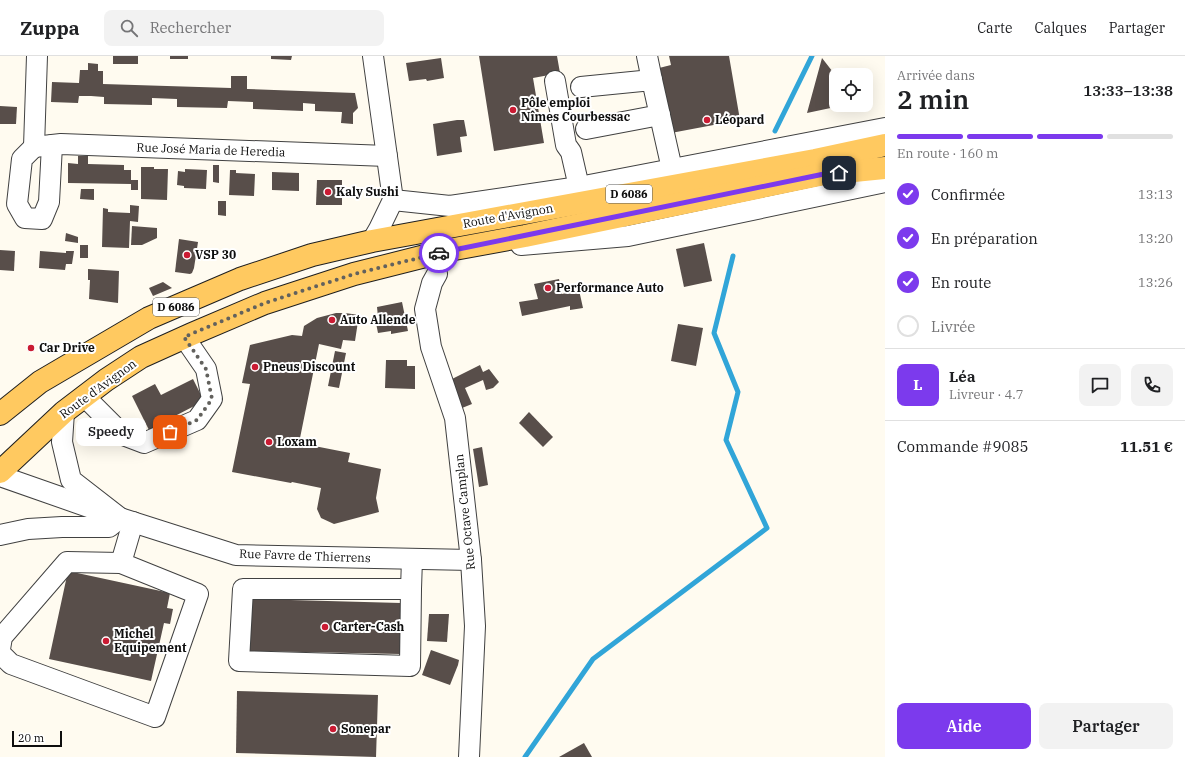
<!DOCTYPE html>
<html lang="fr">
<head>
<meta charset="utf-8">
<style>
  body { margin:0; font-family:"IBM Plex Serif",serif; background:#f2f2f2; color:#202124; height:100vh; display:flex; flex-direction:column; font-size:15px; white-space:nowrap }
  * { box-sizing:border-box; margin:0 }
  p { font-size:13px; color:#757577 }
  .icon { flex:none; width:22px; height:22px; fill:none; stroke:currentColor; stroke-width:2; stroke-linecap:round; stroke-linejoin:round }
  .map { position:relative; flex:1; overflow:hidden }
  .side { display:flex; flex-direction:column; background:#fff; width:300px }
  .side>* { flex:none }
  .controls { position:absolute; left:829px; top:12px; display:grid; gap:8px }
  .controls a { display:grid; place-items:center; width:44px; height:44px; border-radius:8px; background:#fff; box-shadow:0 4px 16px #0002; font-size:20px }
  .scale { position:absolute; left:12px; bottom:10px; width:50px; box-sizing:border-box; padding-left:4px; border:2px solid #0e0e0e; border-top:0; font-size:11px; line-height:14px; white-space:nowrap; color:#0e0e0e; -webkit-text-stroke:3px #fff; paint-order:stroke }
  .pin { position:absolute; display:grid; place-items:center; width:34px; height:34px; color:#fff; margin:-17px; border-radius:8px; box-shadow:0 2px 6px #0006 }
  .courier { position:absolute; display:grid; place-items:center; width:40px; height:40px; margin:-20px; border:3px solid #7c3aed; border-radius:50%; background:#fff; color:#222; box-shadow:0 1px 5px #0007 }
  .bubble { position:absolute; height:28px; border-radius:8px; background:#fff; box-shadow:0 4px 16px #0002; font-size:13px; font-weight:600; line-height:28px; text-align:center }
  .summary em { font-style:normal; font-weight:600 }
  .summary div { display:flex; flex-direction:column-reverse }
  .summary { display:flex; align-items:center; justify-content:space-between; height:68px; padding:0 12px }
  h1 { font-size:26px; font-weight:600; line-height:30px }
  .bar { display:grid; grid-template-columns:repeat(4,1fr); gap:6px 4px; align-content:center; height:48px; padding:0 12px }
  .bar i { height:5px; border-radius:3px; background:#e0e0e0 }
  .bar .selected { background:#7c3aed }
  .bar p { grid-column:span 4 }
  .line { display:flex; align-items:center; gap:10px; padding:0 12px; border-top:1px solid #e0e0e0 }
  .line div { flex:1 }
  .round { display:grid; place-items:center; flex:none; width:42px; height:42px; border-radius:8px; background:#f2f2f2 }
  ol { padding:0 12px; list-style:none }
  li { display:flex; align-items:center; gap:12px; height:44px }
  li p { margin-inline-start:auto }
  li .icon { padding:4px; border-radius:50%; background:#7c3aed; color:#fff; stroke-width:4 }
  li:last-child { color:#757577 }
  li i { width:22px; height:22px; border:2px solid #e0e0e0; border-radius:50% }
  .primary-button { display:flex; gap:8px; margin-top:auto; padding:8px 12px }
  .primary-button a { flex:1; height:46px; border-radius:8px; background:#7c3aed; color:#fff; font-size:16px; font-weight:600; line-height:46px; text-align:center }
  .primary-button a+a { background:#f2f2f2; color:#202124 }
  header { display:flex; align-items:center; gap:24px; box-sizing:border-box; height:56px; padding:0 20px; background:#fff; border-bottom:1px solid #e0e0e0 }
  header strong { font-size:19px }
  nav { display:flex; gap:22px; margin-inline-start:auto; font-size:14px }
  .search { width:280px; height:36px; background:#f2f2f2; display:flex; align-items:center; gap:10px; box-sizing:border-box; padding:0 14px; border-radius:8px; color:#757577; font-size:15px }
  main { display:flex; flex:1; min-height:0 }
  .map>svg:first-child { display:block }
</style>
</head>
<body>
<header>
<strong>Zuppa</strong>
<div class="search"><svg class="icon" aria-label="search" viewBox="0 0 24 24"><circle cx="10" cy="10" r="6"/><path d="M15 15l6 6"/></svg>Rechercher</div>
<nav><a>Carte</a><a>Calques</a><a>Partager</a></nav>
</header>
<main>
<div class="map">
<svg width="885" height="701" viewBox="0 0 885 701">
  <rect width="100%" height="100%" fill="#fffbf0"/>
  <g fill="none" stroke-linecap="round" stroke-linejoin="round">
    <!-- stream -->
    <g stroke="#31a5d8" stroke-width="5">
      <polyline points="775,75 812,0"/>
      <polyline points="525,701 593,603 767,472 726,384 738,336 714,277 733,200"/>
    </g>
  </g>
  <!-- building -->
  <g fill="#584e4a">
    <rect x="113" y="0" width="25" height="8"/>
    <rect x="170" y="0" width="18" height="3"/>
    <polygon points="271,0 292,0 291,4 271,3"/>
    <polygon points="479,0 557,0 560,17 533,22 544,87 494,95"/>
    <polygon points="669,0 729,0 740,64 671,77 659,12 671,9"/>
    <polygon points="441,2 444,22 427,25 426,23 409,25 406,7"/>
    <polygon points="822,2 836,20 836,49 840,50 807,57"/>
    <polygon points="88,7 98,8 98,15 103,15 103,28 231,32 231,20 247,20 247,33 355,37 358,52 353,57 353,68 341,67 342,56 315,55 315,48 303,47 303,55 253,53 253,46 228,45 227,52 177,51 177,43 152,42 152,49 104,48 104,41 91,40 79,40 78,47 51,46 52,26 79,27 80,14 88,14"/>
    <polygon points="0,50 17,51 16,68 0,68"/>
    <polygon points="457,64 464,64 467,80 460,81 462,96 437,100 433,68"/>
    <polygon points="78,100 88,100 88,108 124,109 124,114 131,114 131,124 138,124 138,134 131,134 131,128 68,127 68,107 78,108"/>
    <polygon points="213,109 219,109 219,127 213,126"/>
    <polygon points="141,111 154,111 154,113 168,113 167,144 141,143"/>
    <polygon points="185,113 207,114 206,133 184,132 184,130 177,129 178,115 185,116"/>
    <polygon points="230,114 236,114 236,117 255,118 254,140 229,139"/>
    <polygon points="272,116 299,117 299,135 272,134"/>
    <polygon points="317,124 342,124 342,149 316,149"/>
    <polygon points="81,133 94,133 94,144 80,143"/>
    <polygon points="218,145 226,145 226,160 218,159"/>
    <polygon points="130,149 139,150 138,166 130,165 129,192 102,191 103,152 108,153 108,156 130,157"/>
    <polygon points="132,170 157,172 157,182 142,189 131,189"/>
    <polygon points="66,177 78,181 78,187 65,185"/>
    <polygon points="179,183 198,186 194,212 192,217 190,218 175,216"/>
    <polygon points="704,187 712,225 684,231 676,193"/>
    <rect x="80" y="189" width="8" height="13"/>
    <polygon points="0,194 15,195 14,215 0,214"/>
    <polygon points="40,195 66,197 66,195 74,195 72,208 66,208 65,214 39,212"/>
    <polygon points="88,213 119,215 118,247 89,243 90,224 88,224"/>
    <polygon points="559,223 562,238 579,234 583,252 570,254 570,250 522,260 519,246 538,243 534,228"/>
    <polygon points="163,226 172,232 153,240 149,232"/>
    <polygon points="402,246 408,275 391,278 391,275 378,277 375,262 378,261 377,251"/>
    <polygon points="336,257 345,257 359,259 355,285 343,284 341,293 319,288 299,387 350,397 348,406 381,413 376,442 379,456 334,468 321,462 317,453 321,432 292,426 291,427 232,416 250,328 242,327 250,289 292,279 302,280 304,270 317,262"/>
    <polygon points="678,268 703,272 696,310 671,305"/>
    <polygon points="335,295 346,297 339,332 328,330"/>
    <polygon points="386,304 407,304 407,310 415,310 415,333 385,332"/>
    <polygon points="480,309 483,316 489,313 499,326 493,332 486,334 483,324 465,332 472,348 462,352 450,324"/>
    <polygon points="193,323 204,345 173,361 174,363 150,376 132,340 155,328 161,339"/>
    <polygon points="529,356 553,381 543,391 519,367"/>
    <polygon points="482,391 488,429 479,431 473,393"/>
    <polygon points="68,515 170,537 167,552 173,553 170,568 164,567 151,625 49,603"/>
    <polygon points="251,543 401,547 400,598 249,595"/>
    <polygon points="429,558 449,558 447,586 427,585"/>
    <polygon points="431,594 459,604 458,609 450,629 422,619"/>
    <polygon points="237,635 378,639 376,701 236,697"/>
    <polygon points="584,687 592,701 559,701"/>
  </g>
  <g fill="none" stroke-linecap="round" stroke-linejoin="round">
    <defs>
      <g id="minor">
        <polyline points="647,0 652,24"/>
        <polyline points="555,25 566,89 571,96 579,131"/>
        <polyline points="581,31 652,24 672,113"/>
        <polyline points="586,73 660,59"/>
        <polyline points="34,91 61,88 387,100"/>
        <polyline points="34,91 22,103 17,148 25,162 42,163 49,146 52,89"/>
        <polyline points="34,91 37,0"/>
        <polyline points="393,144 450,150 579,131 885,72"/>
        <polyline points="372,185 379,173 393,144 373,0"/>
        <polyline points="521,189 628,180 885,126"/>
        <polyline points="437,218 432,227 425,253 431,291 455,362 471,504 475,570 469,701"/>
        <polyline points="84,340 123,379 144,387 197,364 212,343 206,313 184,281"/>
        <polyline points="0,420 120,462 236,499 471,504"/>
        <polyline points="0,479 28,473 62,471 109,471 120,462 71,424 62,386 64,356"/>
        <polyline points="121,507 133,466"/>
        <polyline points="411,533 410,610 239,605 243,533 411,533 412,503"/>
        <polyline points="0,593 2,581 67,506 121,507 198,538 155,661 11,608 0,597"/>
      </g>
      <g id="major">
        <polyline points="0,358 40,326 149,262 240,223 312,199 372,185 815,104 885,89"/>
        <polyline points="0,416 64,356 106,324 141,301 192,278 265,247 354,218 449,194 525,180 824,118 885,112"/>
      </g>
    </defs>
    <!-- minor casing -->
    <use href="#minor" stroke="#414141" stroke-width="22"/>
    <!-- major casing -->
    <use href="#major" stroke="#1f1f1f" stroke-width="24"/>
    <!-- minor -->
    <use href="#minor" stroke="#fff" stroke-width="20"/>
    <!-- major -->
    <use href="#major" stroke="#ffc960" stroke-width="22"/>
  </g>
  <g fill="none" stroke-linecap="round" stroke-linejoin="round">
    <!-- done -->
    <polyline stroke="#62615d" stroke-width="4" stroke-dasharray="0 7.2" points="170,376 197,364 212,343 206,313 184,281 265,247 354,218 439,197"/>
    <!-- route -->
    <polyline stroke="#7c3aed" stroke-width="5" points="439,197 824,118 839,117"/>
  </g>
  <!-- markers -->
  <g fill="#ca1b33" stroke="#fff" stroke-width="1.5">
    <circle cx="513" cy="54" r="4"/>
    <circle cx="707" cy="64" r="4"/>
    <circle cx="328" cy="136" r="4"/>
    <circle cx="187" cy="199" r="4"/>
    <circle cx="548" cy="232" r="4"/>
    <circle cx="332" cy="264" r="4"/>
    <circle cx="31" cy="292" r="4"/>
    <circle cx="255" cy="311" r="4"/>
    <circle cx="269" cy="386" r="4"/>
    <circle cx="325" cy="571" r="4"/>
    <circle cx="106" cy="585" r="4"/>
    <circle cx="333" cy="673" r="4"/>
  </g>
  <g text-anchor="middle" stroke-width="4" stroke-linejoin="round" paint-order="stroke">
    <!-- shield labels -->
    <g fill="#fff" stroke="#565656" stroke-width="1">
      <rect x="606" y="129" width="46" height="18" rx="3"/>
      <rect x="153" y="242" width="46" height="18" rx="3"/>
    </g>
    <g font-size="11" font-weight="bold" fill="#0e0e0e">
      <text x="629" y="142">D 6086</text>
      <text x="176" y="255">D 6086</text>
    </g>
    <!-- poi labels -->
    <g font-size="12" font-weight="bold" fill="#0e0e0e" stroke="#fff" text-anchor="start">
      <text x="521" y="51">Pôle emploi<tspan x="521" dy="14">Nîmes Courbessac</tspan></text>
      <text x="715" y="68">Léopard</text>
      <text x="336" y="140">Kaly Sushi</text>
      <text x="195" y="203">VSP 30</text>
      <text x="556" y="236">Performance Auto</text>
      <text x="340" y="268">Auto Allende</text>
      <text x="39" y="296">Car Drive</text>
      <text x="263" y="315">Pneus Discount</text>
      <text x="277" y="390">Loxam</text>
      <text x="333" y="575">Carter-Cash</text>
      <text x="114" y="582">Michel<tspan x="114" dy="14">Equipement</tspan></text>
      <text x="341" y="677">Sonepar</text>
    </g>
    <!-- street labels -->
    <g font-size="12" fill="#0e0e0e" stroke="#fff">
      <text transform="translate(211 94) rotate(2)" y="4">Rue José Maria de Heredia</text>
      <text transform="translate(508 160) rotate(-10)" y="4">Route d'Avignon</text>
      <text transform="translate(98 333) rotate(-36)" y="4">Route d'Avignon</text>
      <text transform="translate(465 456) rotate(-96)" y="4">Rue Octave Camplan</text>
      <text transform="translate(305 500) rotate(2)" y="4">Rue Favre de Thierrens</text>
    </g>
  </g>
</svg>
<div class="controls">
<a><svg class="icon" aria-label="locate" viewBox="0 0 24 24"><circle cx="12" cy="12" r="6"/><path d="M12 2v4M12 18v4M2 12h4M18 12h4"/></svg></a>
</div>
<div class="scale">20 m</div>
<div class="pin" style="left:170px;top:376px;background:#ea580c"><svg class="icon" aria-label="bag" viewBox="0 0 24 24"><path d="M5 8h14l-1 12H6zM9 8a3 3 0 0 1 6 0"/></svg></div>
<div class="pin" style="left:839px;top:117px;background:#1f2937"><svg class="icon" aria-label="home" viewBox="0 0 24 24"><path d="M3 11l9-7 9 7M6 9v11h12V9"/></svg></div>
<div class="courier" style="left:439px;top:197px"><svg class="icon" aria-label="car" viewBox="0 0 24 24"><path d="M5 17H2v-5l4-1 3-4h7l3 4 3 1v5h-3M9 17h6M6 11h13"/><circle cx="7" cy="17" r="2"/><circle cx="17" cy="17" r="2"/></svg></div>
<div class="bubble" style="left:76px;top:362px;width:70px">Speedy</div>
</div>
<section class="side">
<div class="summary"><div><h1>2 min</h1><p>Arrivée dans</p></div><em>13:33–13:38</em></div>
<div class="bar"><i class="selected"></i><i class="selected"></i><i class="selected"></i><i></i><p>En route · 160 m</p></div>
<ol>
<li><svg class="icon" aria-label="check" viewBox="0 0 24 24"><path d="M5 12l5 5 9-10"/></svg>Confirmée<p>13:13</p></li>
<li><svg class="icon" aria-label="check" viewBox="0 0 24 24"><path d="M5 12l5 5 9-10"/></svg>En préparation<p>13:20</p></li>
<li><svg class="icon" aria-label="check" viewBox="0 0 24 24"><path d="M5 12l5 5 9-10"/></svg>En route<p>13:26</p></li>
<li><i></i>Livrée</li>
</ol>
<div class="line" style="height:72px"><b class="round" style="background:#7c3aed;color:#fff">L</b><div><b>Léa</b><p>Livreur · 4.7</p></div><a class="round"><svg class="icon" aria-label="chat" viewBox="0 0 24 24"><path d="M4 5h16v11H9l-5 4z"/></svg></a><a class="round"><svg class="icon" aria-label="phone" viewBox="0 0 24 24"><path d="M5 4h4l2 5-3 2q2 4 5 5l2-3 5 2v4C11 20 4 13 5 4z"/></svg></a></div>
<div class="line" style="height:52px"><div>Commande #9085</div><b>11.51 €</b></div>
<div class="primary-button"><a>Aide</a><a>Partager</a></div>
</section>
</main>
</body>
</html>
